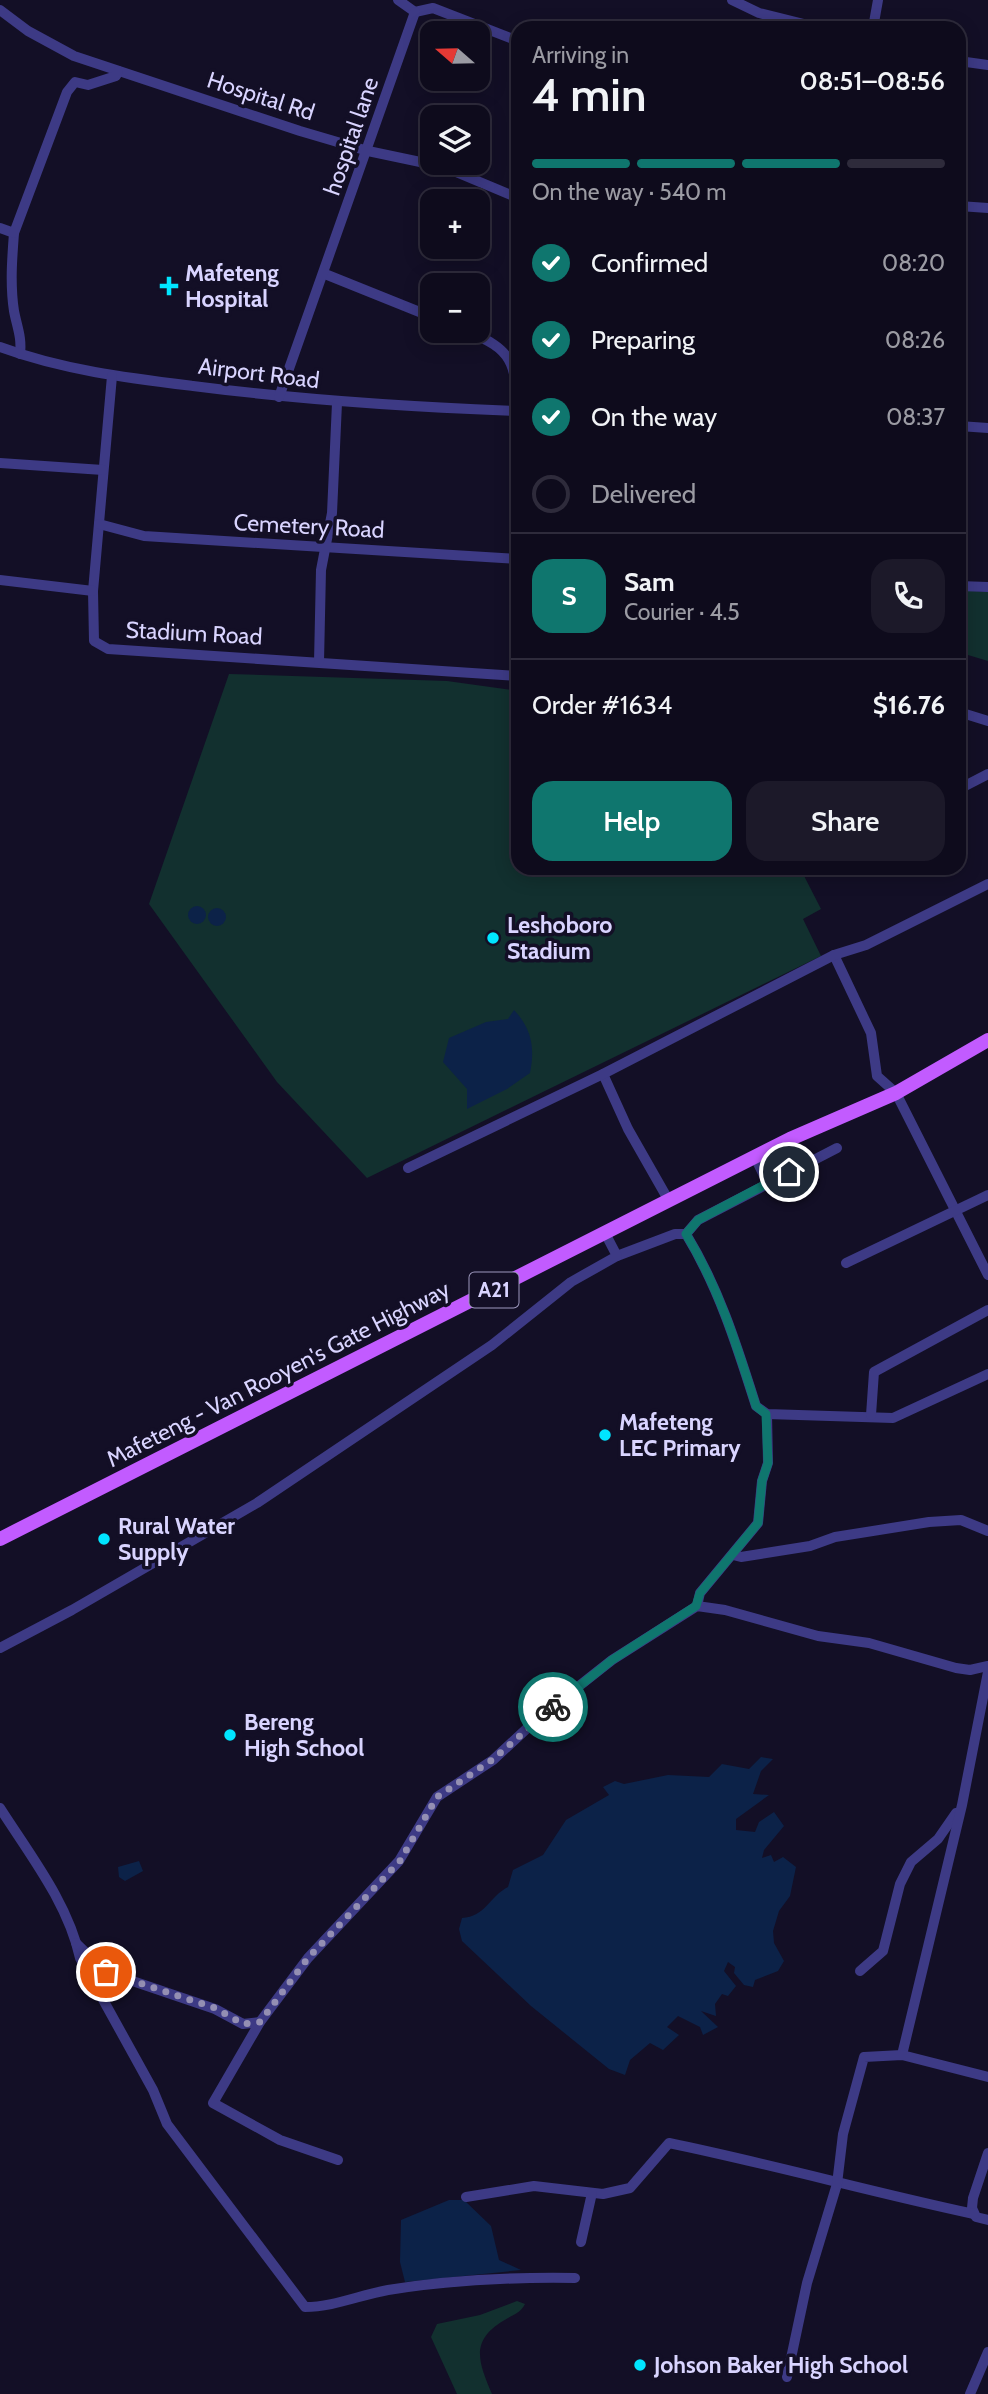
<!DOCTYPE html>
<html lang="en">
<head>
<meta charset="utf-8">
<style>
  body { margin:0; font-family:Cabin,sans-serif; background:#1c1929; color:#f1f3f6; height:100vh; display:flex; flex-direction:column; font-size:26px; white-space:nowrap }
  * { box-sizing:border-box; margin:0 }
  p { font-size:23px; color:#9b9ba3 }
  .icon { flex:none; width:38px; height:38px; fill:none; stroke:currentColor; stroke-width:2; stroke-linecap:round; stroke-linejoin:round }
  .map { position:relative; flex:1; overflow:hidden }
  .sheet { position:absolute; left:511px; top:21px; width:455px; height:854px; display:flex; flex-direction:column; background:#0e0b1c; border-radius:21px; box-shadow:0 4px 18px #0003,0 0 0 2px #2e2b3b }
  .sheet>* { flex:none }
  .needle { width:46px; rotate:290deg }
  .controls { position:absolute; left:420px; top:21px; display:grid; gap:14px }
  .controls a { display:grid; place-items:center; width:70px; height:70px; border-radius:14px; background:#0e0b1c; box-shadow:0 4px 18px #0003,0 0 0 2px #2e2b3b; font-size:35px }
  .pin { position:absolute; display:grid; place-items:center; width:60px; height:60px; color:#fff; margin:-30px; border:4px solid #fff; border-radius:50%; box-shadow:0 2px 7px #0007 }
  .courier { position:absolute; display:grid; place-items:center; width:70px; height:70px; margin:-35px; border:5px solid #0f766e; border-radius:50%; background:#fff; color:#222; box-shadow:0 2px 9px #0007 }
  .summary em { font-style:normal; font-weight:600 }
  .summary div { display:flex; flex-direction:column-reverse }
  .summary { display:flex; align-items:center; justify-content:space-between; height:119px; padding:0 21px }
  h1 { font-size:46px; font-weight:600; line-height:52px }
  .bar { display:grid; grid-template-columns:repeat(4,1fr); gap:10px 7px; align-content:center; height:84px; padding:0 21px }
  .bar i { height:9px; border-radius:5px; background:#2e2b3b }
  .bar .current { background:#0f766e }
  .bar p { grid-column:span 4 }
  .line { display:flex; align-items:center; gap:18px; padding:0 21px; border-top:2px solid #2e2b3b }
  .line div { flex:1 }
  .round { display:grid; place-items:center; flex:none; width:74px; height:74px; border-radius:21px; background:#1c1929 }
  ol { padding:0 21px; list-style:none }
  li { display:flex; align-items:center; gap:21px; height:77px }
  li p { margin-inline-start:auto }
  li .icon { padding:7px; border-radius:50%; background:#0f766e; color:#fff; stroke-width:4 }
  li:last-child { color:#9b9ba3 }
  li i { width:38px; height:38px; border:4px solid #2e2b3b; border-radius:50% }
  .primary-button { display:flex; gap:14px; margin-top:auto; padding:14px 21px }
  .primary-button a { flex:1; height:80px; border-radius:21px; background:#0f766e; color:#fff; font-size:28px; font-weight:600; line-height:80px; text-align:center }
  .primary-button a+a { background:#1c1929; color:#f1f3f6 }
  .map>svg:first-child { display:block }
</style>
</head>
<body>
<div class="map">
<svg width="988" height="2394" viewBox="0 0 988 2394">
  <rect width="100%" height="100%" fill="#130f26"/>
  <!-- green -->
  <g fill="#12302f">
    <polygon points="959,590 988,592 988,661 968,655 959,658"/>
    <polygon points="229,674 447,681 518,691 518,868 800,868 821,909 803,919 821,956 367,1178 277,1082 149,904"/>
    <path d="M 517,2301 L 525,2304 C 521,2312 515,2314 508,2318 C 470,2339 477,2359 492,2394 L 457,2394 L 431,2337 L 437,2324 L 480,2315 Z"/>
  </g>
  <!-- water -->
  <g fill="#0c2248">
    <circle cx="197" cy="915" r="9"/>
    <circle cx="217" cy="917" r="9"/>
    <path d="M 514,1010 C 532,1029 535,1048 530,1073 L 507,1089 L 467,1109 L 467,1089 L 443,1062 L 449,1038 L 486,1022 L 508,1019 Z"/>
    <path d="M 761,1757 L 773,1759 L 761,1771 L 753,1794 L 769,1795 L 736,1819 L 736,1830 L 755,1832 L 759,1822 L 774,1812 L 784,1826 L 764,1850 L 762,1858 L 771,1855 L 774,1862 L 783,1857 L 796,1867 L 790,1896 L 779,1911 L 773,1931 L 774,1943 L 784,1961 L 778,1971 L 755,1980 L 753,1987 L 744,1985 L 734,1973 L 735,1967 L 728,1962 L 724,1971 L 736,1986 L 728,1996 L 722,1994 L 715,2004 L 716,2016 L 701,2011 L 718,2027 L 703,2035 L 700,2027 L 678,2016 L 667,2027 L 679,2035 L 663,2050 L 650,2043 L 630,2060 L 625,2075 L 609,2069 L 531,2006 L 462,1941 L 459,1929 L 462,1918 C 485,1917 490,1896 508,1887 L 513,1870 L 543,1855 L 566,1820 L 609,1795 L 603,1787 L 615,1781 L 624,1784 L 668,1775 L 709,1777 L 722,1764 L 749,1769 Z"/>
    <polygon points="139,1861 143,1871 125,1881 119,1877 118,1867"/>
    <polygon points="449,2200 464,2200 491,2226 499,2260 521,2270 405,2282 400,2262 401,2220"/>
  </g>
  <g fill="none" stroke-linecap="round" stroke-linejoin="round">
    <!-- minor -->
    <g stroke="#3d3a85" stroke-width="10">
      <polyline points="398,0 415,12 433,8 518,41"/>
      <polyline points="732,0 759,13 820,28"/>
      <polyline points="0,10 28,31 74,56 300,131 368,151 444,167 518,198"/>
      <polyline points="873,28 878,0"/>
      <polyline points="959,61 988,65"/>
      <polyline points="959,206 988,208"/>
      <path d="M 0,228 L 14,233 C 12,259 10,285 14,311 C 17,327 22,337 20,354"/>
      <polyline points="14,233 67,92 75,82 88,85 116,76 118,71"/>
      <polyline points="325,274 432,317"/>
      <path d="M 466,331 C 513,349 516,363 517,411"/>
      <path d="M 0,347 C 62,370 128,378 193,386 C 302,400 409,407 518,411"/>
      <polyline points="112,376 93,591 94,641 108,649 518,676"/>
      <polyline points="279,397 415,12"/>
      <polyline points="959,426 988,428"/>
      <polyline points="0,463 103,470"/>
      <polyline points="99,524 144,536 518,559"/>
      <polyline points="0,580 93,591"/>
      <polyline points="959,586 988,587"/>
      <polyline points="319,662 321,570 332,513 337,403"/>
      <polyline points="959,712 988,721"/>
      <polyline points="959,789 988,774"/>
      <polyline points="834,955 871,1033 877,1076 896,1093 988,1275"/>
      <polyline points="603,1074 628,1129 669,1201"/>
      <polyline points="755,1157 768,1184"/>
      <polyline points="408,1168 603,1074 834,955 866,945 988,884"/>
      <polyline points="686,1234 698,1220 837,1148"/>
      <path d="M 617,1256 L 675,1234 L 686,1234 C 719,1288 737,1346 756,1406 L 767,1414 L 893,1418 L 988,1374"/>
      <polyline points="846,1263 988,1195"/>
      <polyline points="871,1415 874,1372 988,1310"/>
      <polyline points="733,1555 741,1557 810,1546 835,1537 929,1522 961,1520 988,1531"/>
      <polyline points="697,1606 700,1593 758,1523 762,1481 768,1463 767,1414"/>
      <polyline points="0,1648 72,1610 257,1503 492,1345 571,1282 617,1256 605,1233"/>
      <path d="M 0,1808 C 30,1855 68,1903 80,1958 L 153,2090 L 167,2124 L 305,2307 C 333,2307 360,2295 388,2290 C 450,2280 513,2277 575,2278"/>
      <polyline points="76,1943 106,1972 215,2009 243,2024 260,2022"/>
      <polyline points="860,1971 883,1951 900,1884 911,1862 938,1839 956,1813"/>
      <polyline points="902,2055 962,1805 988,1672"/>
      <polyline points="988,2153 973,2198 972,2208 976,2217 988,2220"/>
      <polyline points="338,2160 280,2140 213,2103 260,2022 308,1958 399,1861 437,1797 493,1760 536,1720 612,1660 697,1606 725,1610 818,1636 869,1643 956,1668 970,1670 988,1666"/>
      <path d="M 466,2197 L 534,2186 L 603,2194 L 630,2188 L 669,2143 C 771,2164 871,2192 974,2214"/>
      <polyline points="581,2242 592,2193"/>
      <polyline points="787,2377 807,2283 837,2184 843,2134 864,2057 902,2055 988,2077"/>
      <polyline points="970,2394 988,2352"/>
    </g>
    <!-- major -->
    <polyline stroke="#c25bff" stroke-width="14" points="0,1539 790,1139 896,1093 988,1040"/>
  </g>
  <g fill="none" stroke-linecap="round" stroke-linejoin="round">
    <!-- done -->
    <polyline stroke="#948fb3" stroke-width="7" stroke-dasharray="0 12.6" points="106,1972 215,2008 243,2024 260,2022 308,1958 400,1861 437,1797 492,1760 553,1707"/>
    <!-- route -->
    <path stroke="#0f766e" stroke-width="9" d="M 553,1707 L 612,1660 L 696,1606 L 700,1593 L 758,1523 L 762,1481 L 768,1463 L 766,1414 L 756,1406 C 737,1346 719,1288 686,1234 L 698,1220 L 789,1172"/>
  </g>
  <!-- markers -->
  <g fill="#00e5ff" stroke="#130f26" stroke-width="2.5">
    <path d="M165.5 275.5h7v7h7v7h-7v7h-7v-7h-7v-7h7z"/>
    <circle cx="493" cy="938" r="7"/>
    <circle cx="605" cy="1435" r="7"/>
    <circle cx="104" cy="1539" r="7"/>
    <circle cx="230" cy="1735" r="7"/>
    <circle cx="640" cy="2365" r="7"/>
  </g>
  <g text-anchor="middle" stroke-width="7" stroke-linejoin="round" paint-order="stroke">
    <!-- shield labels -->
    <rect fill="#130f26" stroke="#9e99be" stroke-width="2" x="469.5" y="1272.5" width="49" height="35" rx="5"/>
    <g font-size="21" font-weight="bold" fill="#d9d4ff">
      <text x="494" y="1297">A21</text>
    </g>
    <!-- street labels -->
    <g font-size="23" fill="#d9d4ff" stroke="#130f26">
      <text transform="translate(261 96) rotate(18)" y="8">Hospital Rd</text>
      <text transform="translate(351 136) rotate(-71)" y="8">hospital lane</text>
      <text transform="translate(259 373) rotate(7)" y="8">Airport Road</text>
      <text transform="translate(309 526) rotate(3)" y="8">Cemetery Road</text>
      <text transform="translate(194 633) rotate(3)" y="8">Stadium Road</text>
      <text transform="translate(278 1374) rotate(-27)" y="8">Mafeteng - Van Rooyen's Gate Highway</text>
    </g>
    <!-- poi labels -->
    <g font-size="23" font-weight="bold" fill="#d9d4ff" stroke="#130f26" text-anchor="start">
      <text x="185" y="281">Mafeteng<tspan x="185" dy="26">Hospital</tspan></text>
      <text x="507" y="933">Leshoboro<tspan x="507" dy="26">Stadium</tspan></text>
      <text x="619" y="1430">Mafeteng<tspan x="619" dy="26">LEC Primary</tspan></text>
      <text x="118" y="1534">Rural Water<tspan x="118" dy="26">Supply</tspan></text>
      <text x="244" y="1730">Bereng<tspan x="244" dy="26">High School</tspan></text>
      <text x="654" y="2373">Johson Baker High School</text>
    </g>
  </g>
</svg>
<div class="controls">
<a><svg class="needle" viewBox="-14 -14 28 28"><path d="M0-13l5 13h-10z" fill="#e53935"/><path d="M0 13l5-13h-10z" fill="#9b9ba3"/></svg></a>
<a><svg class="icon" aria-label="layers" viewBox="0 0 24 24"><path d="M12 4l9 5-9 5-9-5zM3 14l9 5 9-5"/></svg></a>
<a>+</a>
<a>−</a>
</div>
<div class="pin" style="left:106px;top:1972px;background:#ea580c"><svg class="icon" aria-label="bag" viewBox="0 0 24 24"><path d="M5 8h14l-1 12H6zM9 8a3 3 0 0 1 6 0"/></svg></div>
<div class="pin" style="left:789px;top:1172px;background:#1f2937"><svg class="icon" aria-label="home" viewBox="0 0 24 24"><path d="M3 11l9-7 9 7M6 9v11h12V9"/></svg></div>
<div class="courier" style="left:553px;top:1707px"><svg class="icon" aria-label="bike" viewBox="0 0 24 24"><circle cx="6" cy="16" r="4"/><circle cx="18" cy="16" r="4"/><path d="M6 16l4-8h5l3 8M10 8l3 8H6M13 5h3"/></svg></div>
<section class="sheet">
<div class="summary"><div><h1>4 min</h1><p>Arriving in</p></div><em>08:51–08:56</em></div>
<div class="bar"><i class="current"></i><i class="current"></i><i class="current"></i><i></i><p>On the way · 540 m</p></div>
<ol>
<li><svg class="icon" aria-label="check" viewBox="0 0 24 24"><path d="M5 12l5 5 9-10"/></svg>Confirmed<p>08:20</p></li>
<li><svg class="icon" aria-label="check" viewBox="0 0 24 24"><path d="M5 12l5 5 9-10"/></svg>Preparing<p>08:26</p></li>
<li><svg class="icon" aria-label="check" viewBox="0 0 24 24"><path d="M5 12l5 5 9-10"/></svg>On the way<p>08:37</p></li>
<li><i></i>Delivered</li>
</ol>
<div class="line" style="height:126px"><b class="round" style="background:#0f766e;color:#fff">S</b><div><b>Sam</b><p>Courier · 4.5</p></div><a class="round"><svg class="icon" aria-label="phone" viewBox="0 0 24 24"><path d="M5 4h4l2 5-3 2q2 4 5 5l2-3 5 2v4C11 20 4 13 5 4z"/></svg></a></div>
<div class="line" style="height:91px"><div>Order #1634</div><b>$16.76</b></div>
<div class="primary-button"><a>Help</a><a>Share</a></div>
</section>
</div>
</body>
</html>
